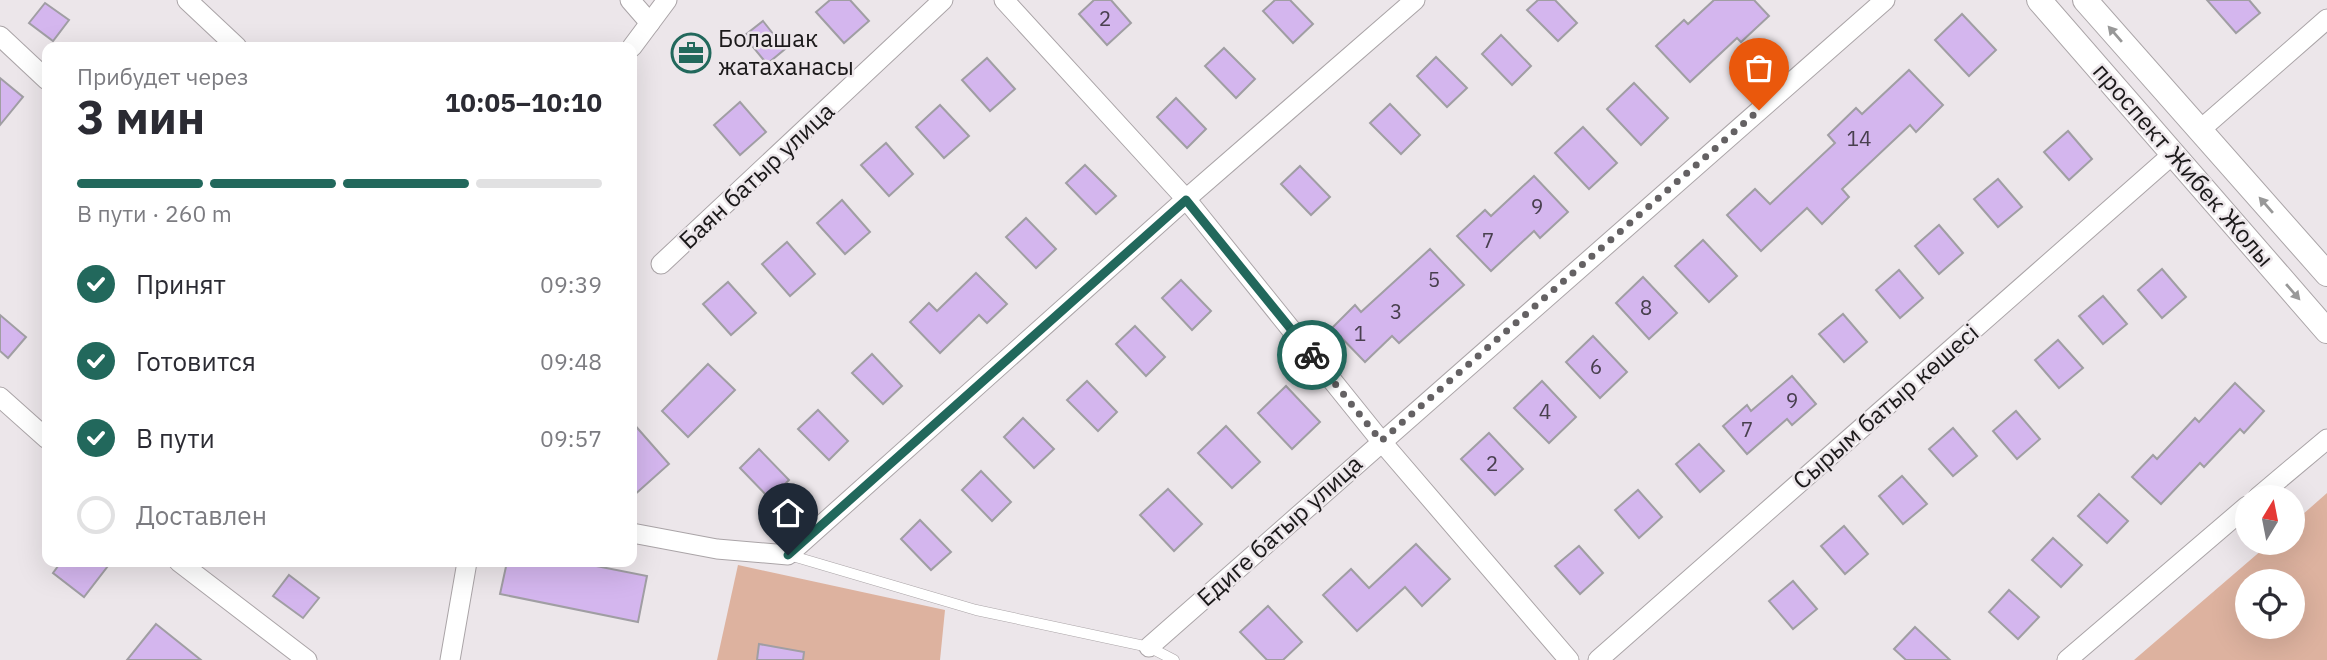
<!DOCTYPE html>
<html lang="ru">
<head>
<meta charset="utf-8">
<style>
  body { margin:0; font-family:"IBM Plex Sans",sans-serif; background:#f7f7f7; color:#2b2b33; height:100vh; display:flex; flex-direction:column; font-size:26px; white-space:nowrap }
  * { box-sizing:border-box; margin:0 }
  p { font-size:23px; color:#7c7c81 }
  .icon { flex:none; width:38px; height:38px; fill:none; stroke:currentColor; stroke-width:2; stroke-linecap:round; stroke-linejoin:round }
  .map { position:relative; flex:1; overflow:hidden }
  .drawer { position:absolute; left:42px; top:42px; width:595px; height:525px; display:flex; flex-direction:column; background:#fff; border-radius:14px; box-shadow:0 7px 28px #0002 }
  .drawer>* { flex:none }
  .needle { width:46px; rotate:10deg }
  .buttons { position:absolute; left:2235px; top:485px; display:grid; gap:14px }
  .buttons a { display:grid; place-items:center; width:70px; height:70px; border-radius:50%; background:#fff; box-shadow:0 7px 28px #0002; font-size:35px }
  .pin { position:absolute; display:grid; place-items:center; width:60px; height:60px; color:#fff; margin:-72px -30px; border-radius:50% 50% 50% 0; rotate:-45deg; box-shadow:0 0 7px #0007 }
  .pin .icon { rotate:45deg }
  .courier { position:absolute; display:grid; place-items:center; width:70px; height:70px; margin:-35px; border:5px solid #22685c; border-radius:50%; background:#fff; color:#222; box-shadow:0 2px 9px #0007 }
  .summary em { font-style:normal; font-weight:800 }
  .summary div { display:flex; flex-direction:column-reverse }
  .summary { display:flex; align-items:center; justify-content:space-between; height:119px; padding:0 35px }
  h1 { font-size:46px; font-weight:800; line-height:52px }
  .bar { display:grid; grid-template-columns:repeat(4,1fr); gap:10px 7px; align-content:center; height:84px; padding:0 35px }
  .bar i { height:9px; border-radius:5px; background:#e1e1e2 }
  .bar .selected { background:#22685c }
  .bar p { grid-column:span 4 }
  ol { padding:0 35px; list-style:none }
  li { display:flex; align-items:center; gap:21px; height:77px }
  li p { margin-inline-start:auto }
  li .icon { padding:7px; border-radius:50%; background:#22685c; color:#fff; stroke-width:4 }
  li:last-child { color:#7c7c81 }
  li i { width:38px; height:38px; border:4px solid #e1e1e2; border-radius:50% }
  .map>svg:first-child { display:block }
</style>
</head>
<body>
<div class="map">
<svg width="2327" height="660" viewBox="0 0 2327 660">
  <rect width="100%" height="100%" fill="#ece6ea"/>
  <!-- green -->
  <g fill="#ddb29f" fill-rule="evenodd">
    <path d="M 2327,493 L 2327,660 L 2134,660 L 2270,543 L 2292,542 L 2293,523 ZM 2247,581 L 2292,581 L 2292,626 L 2247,626 Z"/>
    <polygon points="738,565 945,610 940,660 717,660"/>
  </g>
  <!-- building -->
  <g fill="#d4b6ee" stroke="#a09ea3" stroke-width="2">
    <polygon points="830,0 850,0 869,21 844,43 816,12"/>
    <polygon points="1094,0 1111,0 1131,23 1107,45 1079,14"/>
    <polygon points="1275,0 1290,0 1313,24 1293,43 1263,11"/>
    <polygon points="1538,0 1555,0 1577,23 1558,41 1527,10"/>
    <polygon points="1714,0 1754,0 1769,16 1741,42 1737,38 1690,82 1656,46 1684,20 1688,24"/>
    <polygon points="2207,0 2249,0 2260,13 2236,33"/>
    <polygon points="45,3 69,20 53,41 29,23"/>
    <polygon points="1962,14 1996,50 1969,76 1935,40"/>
    <polygon points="763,21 785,49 767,64 744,36"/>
    <polygon points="1501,35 1531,66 1512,85 1482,54"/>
    <polygon points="1224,48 1255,79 1236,98 1205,66"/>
    <polygon points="1436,57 1467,88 1447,107 1417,76"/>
    <polygon points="987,58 1015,89 990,111 962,80"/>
    <polygon points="1909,70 1943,105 1916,132 1910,125 1842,189 1849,197 1822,224 1807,208 1761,251 1727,215 1755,189 1770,204 1835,143 1828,135 1856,108 1862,114"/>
    <polygon points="0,78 23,97 0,125"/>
    <polygon points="1634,83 1668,118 1641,145 1607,109"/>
    <polygon points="1176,98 1206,129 1187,148 1157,117"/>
    <polygon points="740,102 766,132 740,155 714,125"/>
    <polygon points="1390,104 1420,135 1401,154 1370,123"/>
    <polygon points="940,105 969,136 944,158 916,127"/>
    <polygon points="1583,127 1617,163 1589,189 1555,153"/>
    <polygon points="2068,131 2092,159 2069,180 2044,152"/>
    <polygon points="886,143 913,174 889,196 861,165"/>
    <polygon points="1085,165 1116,196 1096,214 1066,183"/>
    <polygon points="1300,166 1330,197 1311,215 1281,184"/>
    <polygon points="1534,176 1568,212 1540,238 1534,231 1491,271 1457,236 1485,210 1491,216"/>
    <polygon points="1998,179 2022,207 1998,227 1974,199"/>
    <polygon points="842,200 870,232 845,254 817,223"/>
    <polygon points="1026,218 1056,249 1036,268 1006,237"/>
    <polygon points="1939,225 1963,253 1939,274 1915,246"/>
    <polygon points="1703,240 1737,276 1709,302 1675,266"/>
    <polygon points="787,242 815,274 790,296 762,264"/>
    <polygon points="1430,249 1464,285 1399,343 1392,336 1365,362 1332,328 1355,305 1361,312"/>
    <polygon points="2162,269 2186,297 2162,318 2138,290"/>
    <polygon points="1899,270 1923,298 1900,318 1876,290"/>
    <polygon points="976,273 1007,304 987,323 979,315 940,353 910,322 929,303 937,311"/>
    <polygon points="1643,277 1677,313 1649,339 1616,303"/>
    <polygon points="1181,280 1211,311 1192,330 1162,298"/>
    <polygon points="728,282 756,313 731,335 703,304"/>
    <polygon points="2103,296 2127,324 2103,344 2079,316"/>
    <polygon points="1843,314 1867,342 1844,362 1819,334"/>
    <polygon points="0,315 26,337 8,358 0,351"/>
    <polygon points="1135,326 1165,357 1146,376 1116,344"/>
    <polygon points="1593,336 1627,372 1600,398 1566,362"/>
    <polygon points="2058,340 2083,368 2059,388 2035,360"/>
    <polygon points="872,354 902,386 883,404 852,373"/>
    <polygon points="708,364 735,390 688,437 662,411"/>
    <polygon points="1792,376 1816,404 1792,425 1787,419 1747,454 1723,426 1747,405 1751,411"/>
    <polygon points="1087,381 1117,412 1098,431 1067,400"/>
    <polygon points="1542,381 1576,417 1549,443 1514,408"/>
    <polygon points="2235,383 2264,411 2244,433 2240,429 2204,467 2200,463 2161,504 2132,477 2153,455 2157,459 2195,418 2199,422"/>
    <polygon points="1286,386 1320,422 1292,449 1258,413"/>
    <polygon points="818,410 848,441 829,460 798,429"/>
    <polygon points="2016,411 2040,439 2017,459 1993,431"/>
    <polygon points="1023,418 1054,449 1034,468 1004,437"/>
    <polygon points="632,422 669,464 632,497"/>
    <polygon points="1226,426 1260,462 1232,488 1198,453"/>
    <polygon points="1953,428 1977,456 1953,476 1929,449"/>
    <polygon points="1489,433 1523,469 1495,495 1461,459"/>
    <polygon points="1699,444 1724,471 1700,492 1676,464"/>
    <polygon points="759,449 789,480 770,499 740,468"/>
    <polygon points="981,471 1011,502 992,521 962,490"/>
    <polygon points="1902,476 1927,504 1903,524 1879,496"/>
    <polygon points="1168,489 1202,524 1174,551 1140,515"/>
    <polygon points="1638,490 1662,517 1639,538 1615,510"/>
    <polygon points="2099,494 2128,521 2107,543 2078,516"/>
    <polygon points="920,520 951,552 931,570 901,539"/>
    <polygon points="1844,526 1868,554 1845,574 1821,546"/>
    <polygon points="2053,538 2082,565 2061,587 2032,560"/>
    <polygon points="1416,544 1450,579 1422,606 1405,587 1357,631 1323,595 1351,569 1369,588"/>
    <polygon points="1579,546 1603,573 1580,594 1555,566"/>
    <polygon points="61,562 111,562 84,597 53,573"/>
    <polygon points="507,562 576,562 647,576 638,622 500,594"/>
    <polygon points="289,575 319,598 303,618 273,596"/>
    <polygon points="1793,581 1817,609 1793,629 1769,601"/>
    <polygon points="2009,590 2039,617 2018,639 1989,612"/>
    <polygon points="1268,606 1302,642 1283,660 1267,660 1240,632"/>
    <polygon points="156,624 201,660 127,660"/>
    <polygon points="1915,627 1950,660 1906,660 1894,649"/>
    <polygon points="759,644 804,652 803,660 757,660"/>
  </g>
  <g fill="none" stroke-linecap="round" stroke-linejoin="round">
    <defs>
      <polyline id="service" points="789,555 976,610 1149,647 1174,660"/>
      <g id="minor">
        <polyline points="187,0 237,47"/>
        <polyline points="630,0 650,23"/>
        <polyline points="1004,0 1186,199 1381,441 1569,660"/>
        <polyline points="0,36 47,80"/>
        <polyline points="632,47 667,0"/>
        <polyline points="2200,130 2327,19"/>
        <polyline points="661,264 943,0"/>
        <polyline points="0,397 47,439"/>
        <polyline points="2258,497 2327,439"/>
        <polyline points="632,533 717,549 788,555 1186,199 1415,0"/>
        <polyline points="179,562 307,660"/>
        <polyline points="1149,647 1885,0"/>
        <polyline points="450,660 467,562"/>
        <polyline points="1598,660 2173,154"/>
        <polyline points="2067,660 2247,506"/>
      </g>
      <g id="tertiary">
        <polyline points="2039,0 2327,331"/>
        <polyline points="2085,0 2327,274"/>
      </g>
    </defs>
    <!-- service casing -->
    <use href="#service" stroke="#aaa4a7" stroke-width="11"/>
    <!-- minor casing -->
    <use href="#minor" stroke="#aaa4a7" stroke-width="21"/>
    <!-- tertiary casing -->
    <use href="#tertiary" stroke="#aaa4a7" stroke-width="26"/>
    <!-- service -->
    <use href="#service" stroke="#fff" stroke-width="10"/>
    <!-- minor -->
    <use href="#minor" stroke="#fff" stroke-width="19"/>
    <!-- tertiary -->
    <use href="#tertiary" stroke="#fff" stroke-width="24"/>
  </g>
  <!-- one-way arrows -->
  <defs><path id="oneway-solid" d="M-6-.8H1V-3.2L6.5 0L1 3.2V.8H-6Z" transform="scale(1.75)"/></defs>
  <g fill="#989898">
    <use href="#oneway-solid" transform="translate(2115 34) rotate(-131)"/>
    <use href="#oneway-solid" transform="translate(2266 205) rotate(-131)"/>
    <use href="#oneway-solid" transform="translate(2293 292) rotate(49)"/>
  </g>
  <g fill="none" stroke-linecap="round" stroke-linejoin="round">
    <!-- done -->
    <polyline stroke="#646163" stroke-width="7" stroke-dasharray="0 12.6" points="1312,355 1381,441 1759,110"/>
    <!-- route -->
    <polyline stroke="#22685c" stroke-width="9" points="788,555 1186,200 1312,355"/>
  </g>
  <!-- icons -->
  <defs>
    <symbol id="office-ring" viewBox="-11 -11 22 22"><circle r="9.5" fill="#ece6ea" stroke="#22685c" stroke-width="1.5"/><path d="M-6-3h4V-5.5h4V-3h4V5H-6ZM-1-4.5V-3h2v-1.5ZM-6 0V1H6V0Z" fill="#22685c"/></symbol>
  </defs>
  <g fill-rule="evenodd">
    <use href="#office-ring" x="669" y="31" width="44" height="44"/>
  </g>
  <g text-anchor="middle" stroke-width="5" stroke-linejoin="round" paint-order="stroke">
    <!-- number labels -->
    <g font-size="21" fill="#49404f">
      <text x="1105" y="26">2</text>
      <text x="1859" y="146">14</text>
      <text x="1537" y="214">9</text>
      <text x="1488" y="248">7</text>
      <text x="1434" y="287">5</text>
      <text x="1646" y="315">8</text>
      <text x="1396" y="319">3</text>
      <text x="1360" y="341">1</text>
      <text x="1596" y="374">6</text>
      <text x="1792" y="408">9</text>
      <text x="1545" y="419">4</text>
      <text x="1747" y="437">7</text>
      <text x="1492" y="471">2</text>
    </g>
    <!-- poi labels -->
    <g font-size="24" fill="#1b191a" stroke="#ece6ea" text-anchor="start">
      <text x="718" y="47">Болашак<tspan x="718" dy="28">жатаханасы</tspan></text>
    </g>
    <!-- street labels -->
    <g font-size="24" fill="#1b191a" stroke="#ece6ea">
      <text transform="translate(2183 165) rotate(49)" y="8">проспект Жибек Жолы</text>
      <text transform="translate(757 176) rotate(-43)" y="8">Баян батыр улица</text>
      <text transform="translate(1886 407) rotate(-41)" y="8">Сырым батыр көшесі</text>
      <text transform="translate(1280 531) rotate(-42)" y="8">Едиге батыр улица</text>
    </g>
  </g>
</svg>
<div class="buttons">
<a><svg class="needle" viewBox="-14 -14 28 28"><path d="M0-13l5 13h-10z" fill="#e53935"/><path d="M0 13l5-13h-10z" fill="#7c7c81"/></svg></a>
<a><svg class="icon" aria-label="locate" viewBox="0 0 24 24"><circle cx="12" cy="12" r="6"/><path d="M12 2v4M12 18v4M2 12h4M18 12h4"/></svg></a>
</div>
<div class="pin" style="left:1759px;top:110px;background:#ea580c"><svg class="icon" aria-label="bag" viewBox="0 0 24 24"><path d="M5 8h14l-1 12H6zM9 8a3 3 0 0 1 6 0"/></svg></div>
<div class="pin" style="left:788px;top:555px;background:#1f2937"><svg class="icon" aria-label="home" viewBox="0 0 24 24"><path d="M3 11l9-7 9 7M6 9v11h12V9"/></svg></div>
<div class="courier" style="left:1312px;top:355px"><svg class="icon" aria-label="bike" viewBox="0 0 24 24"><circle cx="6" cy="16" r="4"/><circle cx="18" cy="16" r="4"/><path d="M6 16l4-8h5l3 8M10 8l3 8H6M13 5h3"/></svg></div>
<section class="drawer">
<div class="summary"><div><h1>3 мин</h1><p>Прибудет через</p></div><em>10:05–10:10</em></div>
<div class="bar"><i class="selected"></i><i class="selected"></i><i class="selected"></i><i></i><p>В пути · 260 m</p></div>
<ol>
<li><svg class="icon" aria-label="check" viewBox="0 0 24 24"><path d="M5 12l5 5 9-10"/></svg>Принят<p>09:39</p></li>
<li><svg class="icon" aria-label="check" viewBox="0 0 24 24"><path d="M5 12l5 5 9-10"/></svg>Готовится<p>09:48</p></li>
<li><svg class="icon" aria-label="check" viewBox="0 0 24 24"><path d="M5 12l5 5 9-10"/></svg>В пути<p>09:57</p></li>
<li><i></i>Доставлен</li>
</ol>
</section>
</div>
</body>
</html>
